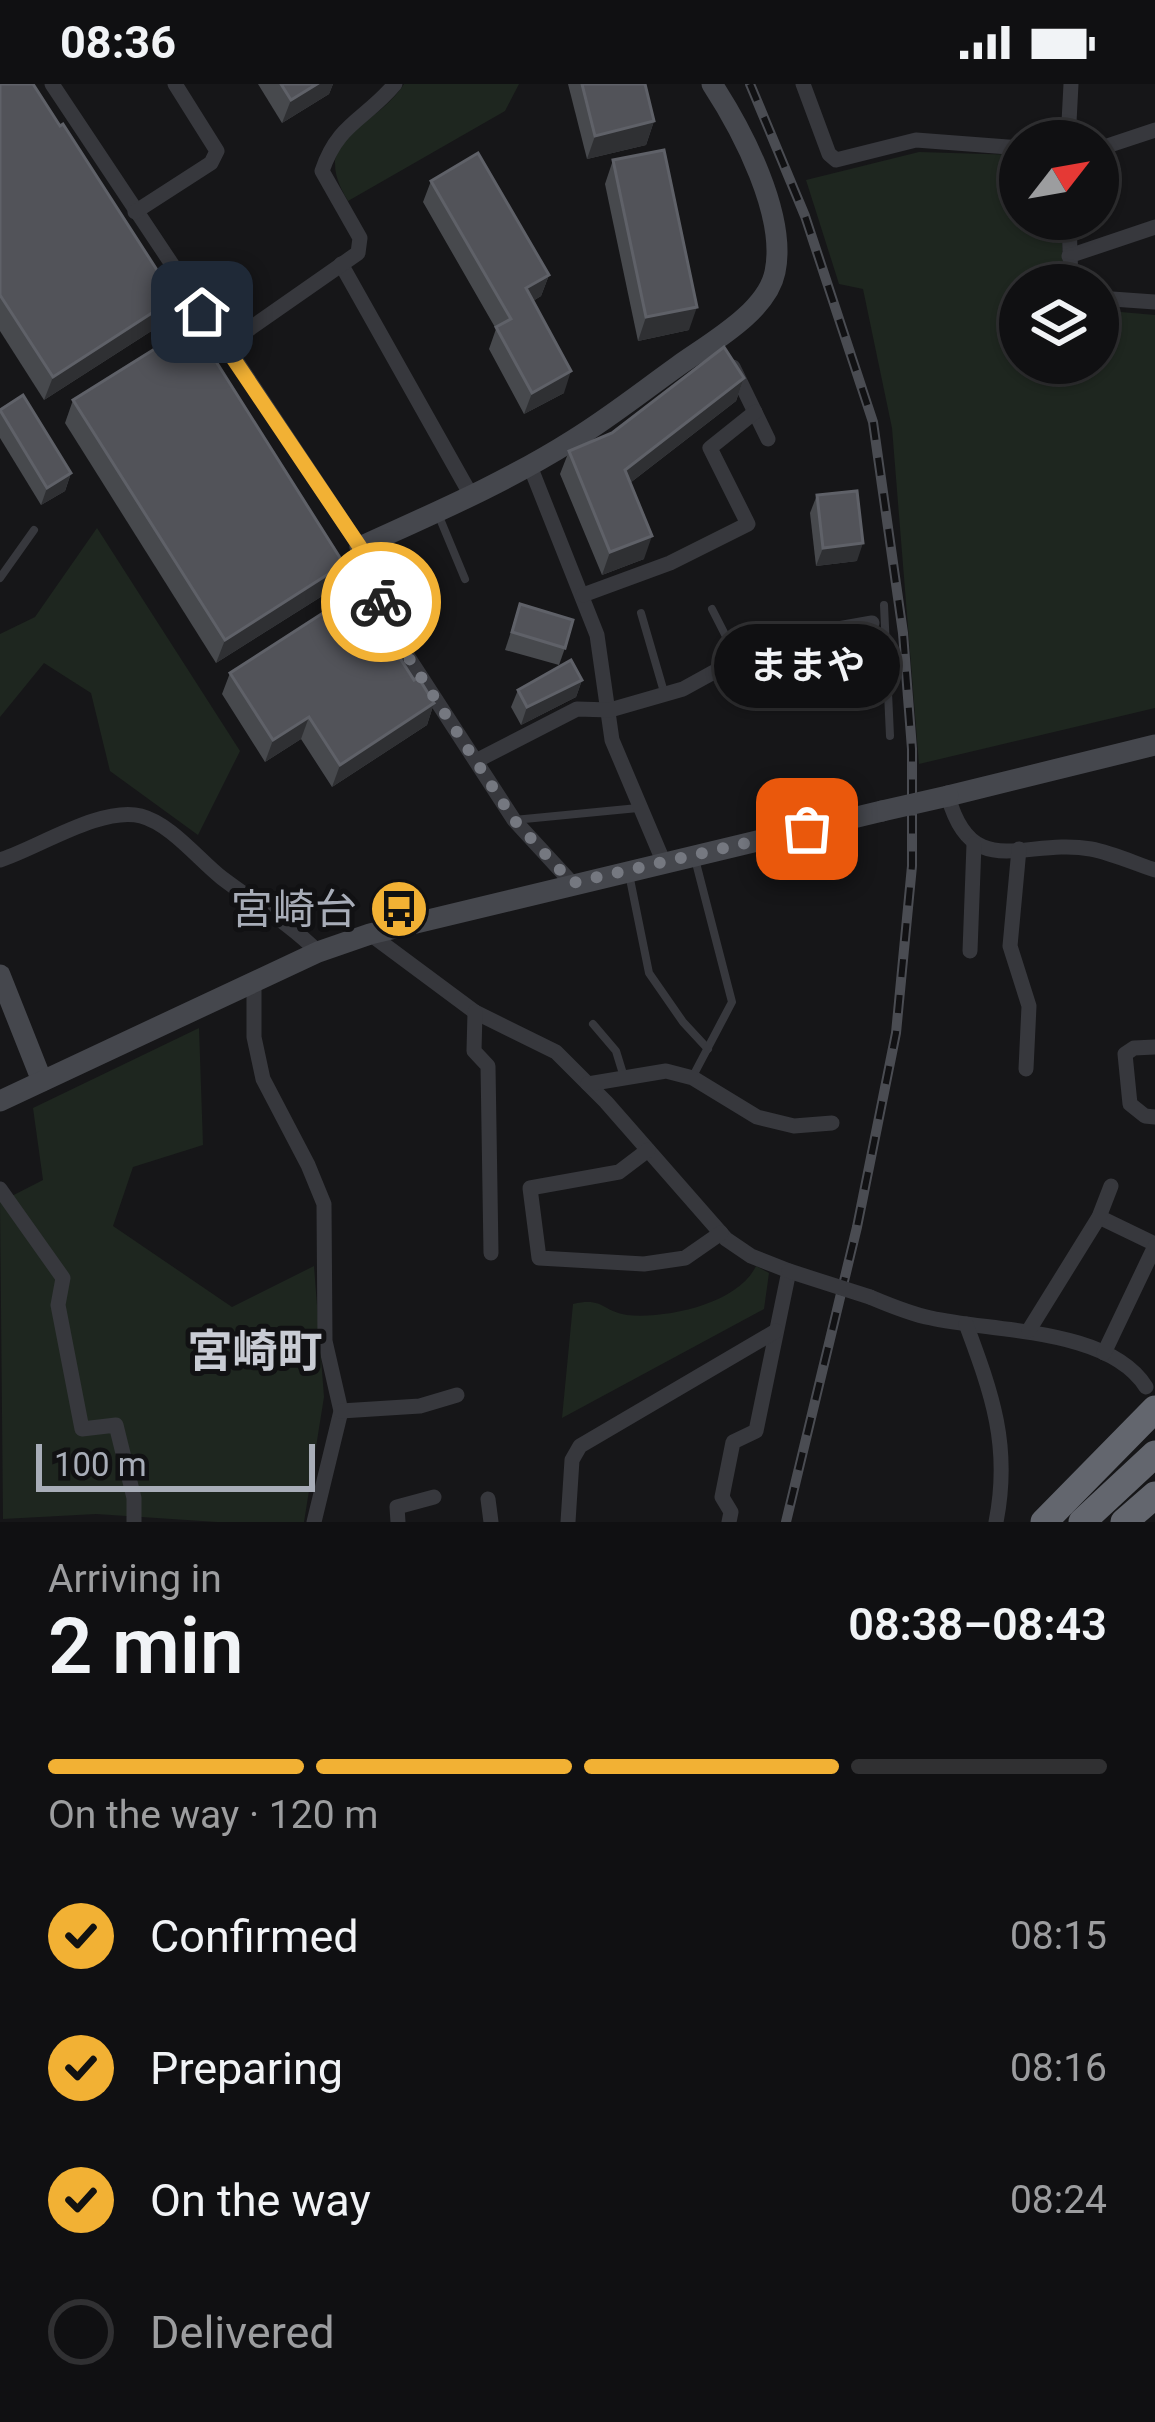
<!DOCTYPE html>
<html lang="en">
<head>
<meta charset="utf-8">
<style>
  body { margin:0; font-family:Roboto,"Noto Sans JP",sans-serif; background:#1e1e20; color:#f1f3f6; height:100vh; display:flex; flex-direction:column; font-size:45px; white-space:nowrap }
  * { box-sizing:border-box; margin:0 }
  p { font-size:39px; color:#9c9d9f }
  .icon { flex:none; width:66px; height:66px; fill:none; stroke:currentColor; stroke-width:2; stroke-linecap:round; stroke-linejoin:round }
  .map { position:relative; height:1438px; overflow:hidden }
  .panel { display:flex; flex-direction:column; background:#101012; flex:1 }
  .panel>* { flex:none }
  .needle { width:78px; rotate:59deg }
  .buttons { position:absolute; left:999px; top:36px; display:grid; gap:24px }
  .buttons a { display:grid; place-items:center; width:120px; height:120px; border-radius:50%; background:#101012; box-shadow:0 3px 9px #0004,0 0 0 3px #303032; font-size:60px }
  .scale { position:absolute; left:36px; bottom:30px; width:279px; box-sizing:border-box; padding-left:12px; border:6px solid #a8adb8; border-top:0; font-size:33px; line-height:42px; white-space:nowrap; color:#a8adb8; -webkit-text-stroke:9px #111113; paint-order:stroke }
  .pin { position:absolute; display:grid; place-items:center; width:102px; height:102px; color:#fff; margin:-51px; border-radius:24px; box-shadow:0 6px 18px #0006 }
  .courier { position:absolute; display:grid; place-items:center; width:120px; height:120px; margin:-60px; border:9px solid #f2b134; border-radius:50%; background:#fff; color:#222; box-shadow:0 3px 15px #0007 }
  .bubble { position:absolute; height:84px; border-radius:42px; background:#101012; box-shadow:0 3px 9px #0004,0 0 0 3px #303032; font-size:39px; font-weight:600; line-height:84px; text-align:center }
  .headline em { font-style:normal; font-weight:600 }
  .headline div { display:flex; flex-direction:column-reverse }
  .headline { display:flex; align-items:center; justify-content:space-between; height:204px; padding:0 48px }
  h1 { font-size:78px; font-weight:600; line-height:90px }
  .bar { display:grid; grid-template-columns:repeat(4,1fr); gap:18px 12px; align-content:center; height:144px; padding:0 48px }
  .bar i { height:15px; border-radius:9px; background:#303032 }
  .bar .active { background:#f2b134 }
  .bar p { grid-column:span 4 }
  ol { padding:0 48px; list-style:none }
  li { display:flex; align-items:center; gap:36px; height:132px }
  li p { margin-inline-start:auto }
  li .icon { padding:12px; border-radius:50%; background:#f2b134; color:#111; stroke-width:4 }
  li:last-child { color:#9c9d9f }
  li i { width:66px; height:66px; border:6px solid #303032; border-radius:50% }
  .status { display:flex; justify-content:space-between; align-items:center; height:84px; padding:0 60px; background:#101012; direction:ltr }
  .status svg { height:33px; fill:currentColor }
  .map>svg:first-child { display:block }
</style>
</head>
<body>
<div class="status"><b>08:36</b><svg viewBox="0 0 49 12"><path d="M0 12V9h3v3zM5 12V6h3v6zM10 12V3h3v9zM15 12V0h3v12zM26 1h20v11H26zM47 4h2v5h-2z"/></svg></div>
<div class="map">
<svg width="1155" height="1438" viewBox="0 0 1155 1438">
  <rect width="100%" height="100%" fill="#161618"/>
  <!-- green -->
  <g fill="#1e261f">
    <path d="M 404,0 L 519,0 L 505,27 L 348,117 C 307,50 374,47 404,0 Z"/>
    <polygon points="919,68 1020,71 1020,135 1061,135 1064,201 1020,201 1020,279 1098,279 1098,226 1155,231 1155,624 919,680 892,344 863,205 839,200 806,96"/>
    <polygon points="97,444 240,667 198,751 110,687 91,609 44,579 0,633 0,550 35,533"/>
    <polygon points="199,944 203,1061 133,1083 113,1142 232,1223 314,1182 324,1313 304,1438 217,1438 96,1430 3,1435 0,1118 43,1096 33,1024"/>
    <path d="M 756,1182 L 769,1189 L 764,1225 L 562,1334 L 573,1220 C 604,1213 601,1227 627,1231 C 666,1235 738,1220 756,1182 Z"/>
  </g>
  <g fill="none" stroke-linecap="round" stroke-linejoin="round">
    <!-- lane -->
    <g stroke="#37383d" stroke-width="8">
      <polyline points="438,430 465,495"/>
      <polyline points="0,494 34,446"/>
      <polyline points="884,521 890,652"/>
      <polyline points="712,525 738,576"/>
      <polyline points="641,529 664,608"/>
      <polyline points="819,550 863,593 888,592"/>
      <polyline points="514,736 638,724"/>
      <polyline points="629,790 649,889 683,938 708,965"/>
      <polyline points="593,940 616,967 624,993"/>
      <polyline points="693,992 732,918 695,775"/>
    </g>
    <!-- street -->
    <g stroke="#37383d" stroke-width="15">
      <polyline points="52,0 360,463 373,489 388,542 514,736 572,799"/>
      <polyline points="803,0 829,70 836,76 916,56 1020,64"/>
      <polyline points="1068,57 1071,0"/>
      <polyline points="1098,65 1155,46"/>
      <polyline points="135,128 211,79 217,67 175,0"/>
      <polyline points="1069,135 1071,201"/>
      <polyline points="1069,172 1155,143"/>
      <polyline points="341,180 472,413"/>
      <polyline points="1098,214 1155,218"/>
      <path d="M 225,262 L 358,169 L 360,154 L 322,87 C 338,39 365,36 395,0"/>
      <polyline points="733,283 768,355"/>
      <polyline points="530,382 597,551 612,656 664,779"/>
      <polyline points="583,511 670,479 748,440 710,364 755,328"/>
      <polyline points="476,677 577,625 610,626 683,605 770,557 872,539"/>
      <path d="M 948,712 C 972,800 1026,753 1091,765 C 1112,769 1134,779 1155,786"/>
      <polyline points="1019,765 1010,862 1029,922 1026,985"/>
      <path d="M 0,776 C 38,764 101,722 141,732 C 171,740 198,775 222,794 C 255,819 289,839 318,868"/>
      <polyline points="370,850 475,928 556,968 606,1018 726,1155 751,1172 789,1187 756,1347 733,1358 722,1413 731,1428 729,1438"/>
      <polyline points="970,867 974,760"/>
      <polyline points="254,898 254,953 263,995 308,1081 324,1120 325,1257 341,1327 314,1438"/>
      <polyline points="475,928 474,967 488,982 491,1169"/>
      <polyline points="1155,963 1134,964 1125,970 1130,1020 1145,1032 1155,1033"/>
      <polyline points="588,1000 666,987 693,994 757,1033 794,1042 832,1039"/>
      <polyline points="648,1066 619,1088 530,1104 539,1174 644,1180 685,1174 721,1149"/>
      <polyline points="0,1105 63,1194 58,1221 82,1345 116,1341 134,1414 134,1438"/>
      <polyline points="1099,1133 1155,1160"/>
      <path d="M 870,1213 C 889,1221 910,1230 931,1234 C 993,1248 1109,1244 1146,1303"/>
      <path d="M 966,1240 C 992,1310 1011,1362 996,1438"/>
      <polyline points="1029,1246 1099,1133 1111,1102"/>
      <polyline points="1104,1269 1155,1162"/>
      <polyline points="341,1327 420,1322 457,1311"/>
      <polyline points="488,1415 491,1438"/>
      <polyline points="398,1438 397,1423 434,1413"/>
      <polyline points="568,1438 572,1376 580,1362 776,1247"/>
    </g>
    <!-- secondary -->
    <g stroke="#45474d" stroke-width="21">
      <path d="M 360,463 C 432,430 505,399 573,356 C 609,334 643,307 678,282 C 710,259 767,228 775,188 C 787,131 742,46 712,0"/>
      <polyline points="948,712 1155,661"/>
      <polyline points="0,891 42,997"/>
      <polyline points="0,1017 318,868 370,850 882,727"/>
    </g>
    <!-- highway -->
    <g stroke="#63666e" stroke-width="27">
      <polyline points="1044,1438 1155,1325"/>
      <polyline points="1082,1438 1155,1370"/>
      <polyline points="1124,1438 1155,1411"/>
    </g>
    <defs>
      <polyline id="rail" points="750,0 805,132 873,338 903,549 912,665 912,782 896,949 857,1143 786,1438"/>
    </defs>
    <!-- rail casing -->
    <use href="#rail" stroke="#4a4c52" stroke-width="10"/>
    <!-- rail -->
    <use href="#rail" stroke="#111113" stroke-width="6" stroke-dasharray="18" stroke-linecap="butt"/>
    <!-- street-bridge -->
    <polyline stroke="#37383d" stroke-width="15" points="789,1187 870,1213"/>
    <!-- secondary-bridge -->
    <polyline stroke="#45474d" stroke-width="21" points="882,727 948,712"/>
  </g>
  <!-- wall -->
  <g fill="#47494d">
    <polygon points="0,0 175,214 167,237 44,316 0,247"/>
    <polygon points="258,0 333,0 329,10 282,39"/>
    <polygon points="568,0 645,0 654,37 646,61 587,75"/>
    <polygon points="613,76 689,246 638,257 605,100"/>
    <polygon points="431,97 549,191 541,212 533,217 564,309 524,330 489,265 496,245 423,118"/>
    <polygon points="744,294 736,317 630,399 644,475 602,491 560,390 569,367"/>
    <polygon points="73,316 335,504 216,579 65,339"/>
    <polygon points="0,326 71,389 65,407 41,421 0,354"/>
    <polygon points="817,411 857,477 816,482 810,429"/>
    <polygon points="520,520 565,564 559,581 505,566"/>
    <polygon points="230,589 414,596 434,619 427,641 332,703 301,655 265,678 222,610"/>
    <polygon points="582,596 576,613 521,641 511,623 518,606"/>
  </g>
  <!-- shaded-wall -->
  <g fill="#2f3033">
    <polygon points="317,0 333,0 329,10 282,39 291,16"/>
    <polygon points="654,37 646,61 587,75 595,52"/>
    <polygon points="549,191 541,212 518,226 526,204"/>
    <polygon points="175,214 167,237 44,316 53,293"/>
    <polygon points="697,223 689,246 638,257 646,233"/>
    <polygon points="571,287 564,309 524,330 532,309"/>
    <polygon points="744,294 736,317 617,409 625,386"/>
    <polygon points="71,389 65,407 41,421 47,404"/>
    <polygon points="652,452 644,475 602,491 610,468"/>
    <polygon points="863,459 857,477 816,482 823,464"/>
    <polygon points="344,480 335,504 216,579 225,556"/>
    <polygon points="582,596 576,613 521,641 527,623"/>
    <polygon points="434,619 427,641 332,703 340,681"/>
    <polygon points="309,633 301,655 265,678 273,656"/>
  </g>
  <!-- building -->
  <g fill="#525359" stroke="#5f6168" stroke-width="3">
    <polygon points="0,0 33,0 60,42 63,40 175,214 53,293 0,211"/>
    <polygon points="281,0 317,0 291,16"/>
    <polygon points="582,0 645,0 654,37 595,52"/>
    <polygon points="664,66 697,223 646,233 613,76"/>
    <polygon points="478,69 549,191 526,204 571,287 532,309 496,243 511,235 431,97"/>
    <polygon points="193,241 344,480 225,556 73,316"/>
    <polygon points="724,263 744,294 625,386 652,452 610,468 569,367 612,349"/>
    <polygon points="23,311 71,389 47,404 0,326"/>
    <polygon points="857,407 863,459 823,464 817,411"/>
    <polygon points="357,507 414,596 418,593 434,619 340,681 309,633 273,656 230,589"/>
    <polygon points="520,520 573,536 565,564 512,548"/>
    <polygon points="571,576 582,596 527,623 518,606"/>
  </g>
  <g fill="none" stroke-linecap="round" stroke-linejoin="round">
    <!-- done -->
    <polyline stroke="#757880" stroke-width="12" stroke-dasharray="0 21.6" points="381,518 388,542 514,736 572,799 807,745"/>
    <!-- route -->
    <polyline stroke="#f2b134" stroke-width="15" points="202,228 360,463 381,518"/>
  </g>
  <!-- icons -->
  <defs>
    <symbol id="bus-disc" viewBox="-11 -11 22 22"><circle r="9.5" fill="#f2b134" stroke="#111113"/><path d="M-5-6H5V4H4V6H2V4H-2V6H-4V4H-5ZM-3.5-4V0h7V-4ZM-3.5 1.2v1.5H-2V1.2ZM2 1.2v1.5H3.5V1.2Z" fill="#111"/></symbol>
  </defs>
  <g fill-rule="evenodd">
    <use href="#bus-disc" x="366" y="792" width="66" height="66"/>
  </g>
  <g text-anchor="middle" stroke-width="10" stroke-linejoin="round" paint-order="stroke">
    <!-- poi labels -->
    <g font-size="42" fill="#a8adb8" stroke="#111113" text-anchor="end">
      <text x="357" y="840">宮崎台</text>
    </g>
    <!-- neighbourhood labels -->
    <g font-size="45" font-weight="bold" fill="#c9ccd4" stroke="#111113">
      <text x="255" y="1283">宮崎町</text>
    </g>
  </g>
</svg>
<div class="buttons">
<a><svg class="needle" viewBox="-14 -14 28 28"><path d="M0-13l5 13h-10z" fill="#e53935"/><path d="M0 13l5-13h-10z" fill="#9c9d9f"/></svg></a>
<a><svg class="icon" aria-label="layers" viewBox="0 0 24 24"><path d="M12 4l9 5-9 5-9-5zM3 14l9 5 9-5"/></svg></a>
</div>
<div class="scale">100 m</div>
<div class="pin" style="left:807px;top:745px;background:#ea580c"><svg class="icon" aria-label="bag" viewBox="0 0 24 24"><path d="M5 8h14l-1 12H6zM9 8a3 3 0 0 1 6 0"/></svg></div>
<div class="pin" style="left:202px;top:228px;background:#1f2937"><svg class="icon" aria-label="home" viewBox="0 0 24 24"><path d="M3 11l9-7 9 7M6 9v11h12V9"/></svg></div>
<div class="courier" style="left:381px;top:518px"><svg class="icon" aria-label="bike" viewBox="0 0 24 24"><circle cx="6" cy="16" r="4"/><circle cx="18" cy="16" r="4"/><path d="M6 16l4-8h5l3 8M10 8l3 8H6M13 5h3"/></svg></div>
<div class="bubble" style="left:714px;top:540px;width:186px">ままや</div>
</div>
<section class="panel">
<div class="headline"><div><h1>2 min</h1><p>Arriving in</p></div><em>08:38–08:43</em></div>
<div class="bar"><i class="active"></i><i class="active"></i><i class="active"></i><i></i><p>On the way · 120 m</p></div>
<ol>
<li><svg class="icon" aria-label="check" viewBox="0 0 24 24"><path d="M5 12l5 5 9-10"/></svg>Confirmed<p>08:15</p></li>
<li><svg class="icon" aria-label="check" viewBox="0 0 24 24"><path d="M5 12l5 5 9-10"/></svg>Preparing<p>08:16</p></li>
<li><svg class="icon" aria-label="check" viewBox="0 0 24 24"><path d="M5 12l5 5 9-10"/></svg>On the way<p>08:24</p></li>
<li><i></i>Delivered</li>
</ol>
</section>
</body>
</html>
